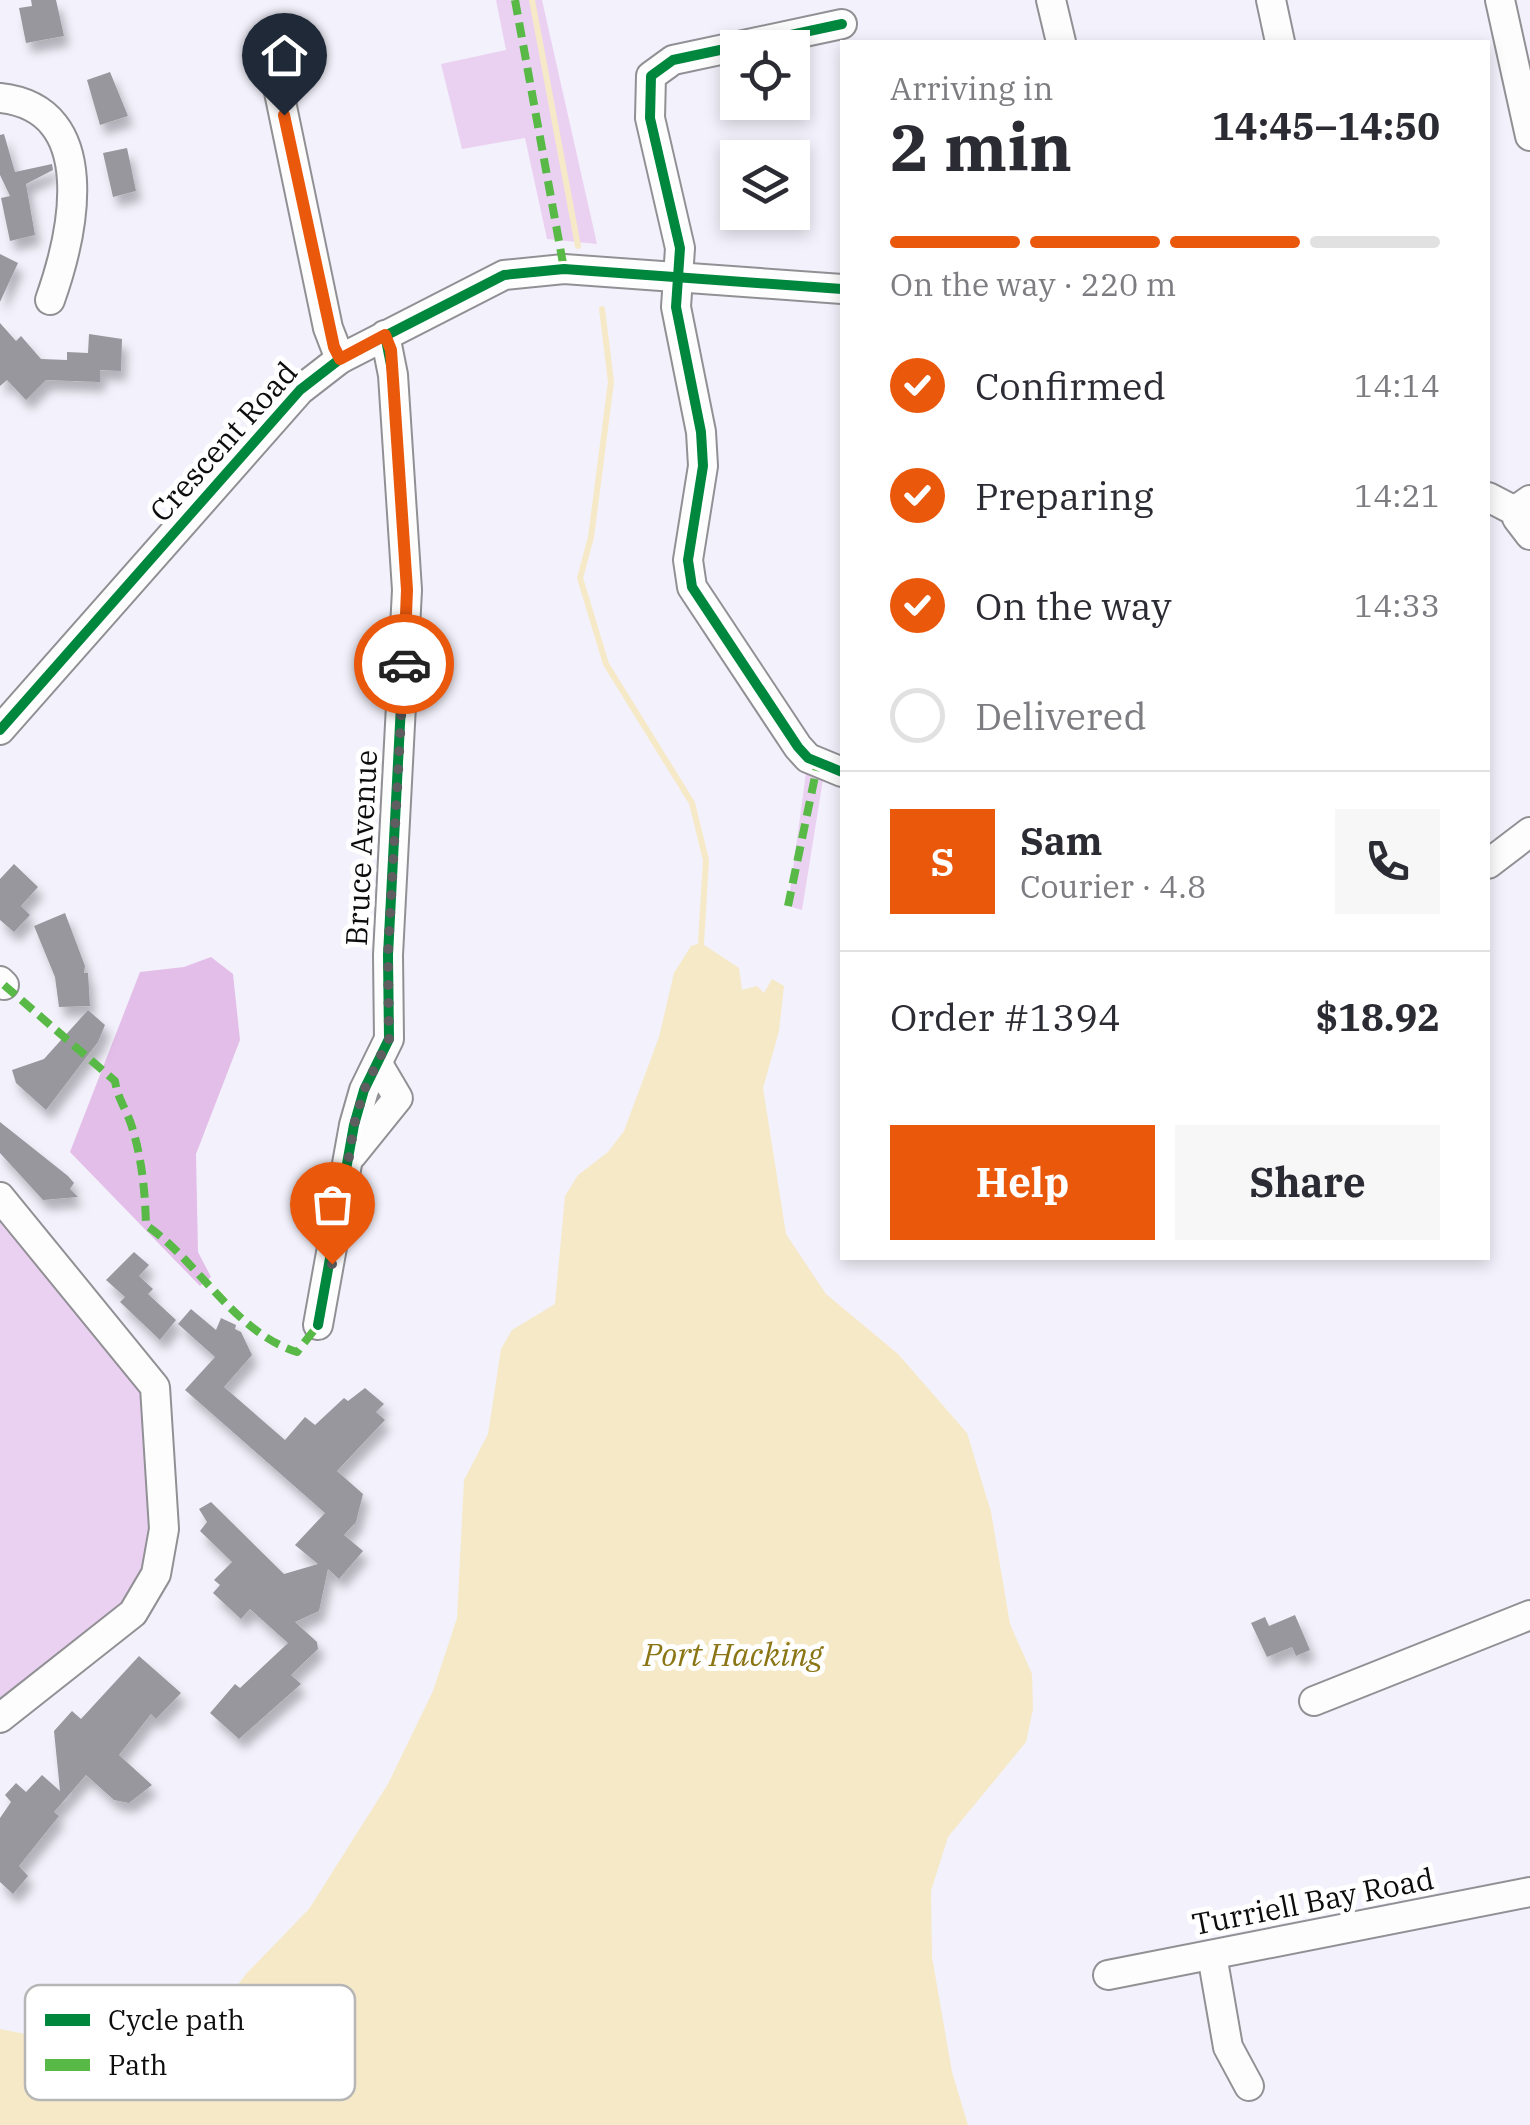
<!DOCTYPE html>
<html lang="en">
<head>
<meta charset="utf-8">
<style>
  body { margin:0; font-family:"IBM Plex Serif",serif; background:#f7f7f7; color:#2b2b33; height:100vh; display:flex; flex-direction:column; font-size:38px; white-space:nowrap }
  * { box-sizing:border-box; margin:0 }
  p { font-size:32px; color:#7c7c81 }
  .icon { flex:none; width:55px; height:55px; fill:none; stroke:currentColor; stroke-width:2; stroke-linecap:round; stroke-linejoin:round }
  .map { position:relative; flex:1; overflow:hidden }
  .drawer { position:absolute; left:840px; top:40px; width:650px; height:1220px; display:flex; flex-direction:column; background:#fff; border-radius:0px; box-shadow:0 5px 15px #0003 }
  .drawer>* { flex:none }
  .tools { position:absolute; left:720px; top:30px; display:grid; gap:20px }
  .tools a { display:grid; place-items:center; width:90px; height:90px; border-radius:0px; background:#fff; box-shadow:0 5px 15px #0003; font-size:50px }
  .pin { position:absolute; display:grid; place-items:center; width:85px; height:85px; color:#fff; margin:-102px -42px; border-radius:50% 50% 50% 0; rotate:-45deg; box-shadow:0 0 10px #0007 }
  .pin .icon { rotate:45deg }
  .courier { position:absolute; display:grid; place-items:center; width:100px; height:100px; margin:-50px; border:8px solid #ea580c; border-radius:50%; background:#fff; color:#222; box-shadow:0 2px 12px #0007 }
  .head em { font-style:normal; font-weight:700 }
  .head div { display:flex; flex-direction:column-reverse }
  .head { display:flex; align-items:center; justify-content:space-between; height:170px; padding:0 50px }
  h1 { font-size:65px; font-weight:700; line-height:75px }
  .bar { display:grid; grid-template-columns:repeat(4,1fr); gap:15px 10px; align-content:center; height:120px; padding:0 50px }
  .bar i { height:12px; border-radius:8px; background:#e1e1e2 }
  .bar .current { background:#ea580c }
  .bar p { grid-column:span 4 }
  .line { display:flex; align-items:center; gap:25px; padding:0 50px; border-top:2px solid #e1e1e2 }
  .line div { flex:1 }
  .round { display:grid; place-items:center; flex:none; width:105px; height:105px; border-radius:0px; background:#f7f7f7 }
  ol { padding:0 50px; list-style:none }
  li { display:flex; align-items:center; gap:30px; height:110px }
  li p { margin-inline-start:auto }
  li .icon { padding:10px; border-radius:50%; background:#ea580c; color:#fff; stroke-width:4 }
  li:last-child { color:#7c7c81 }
  li i { width:55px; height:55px; border:5px solid #e1e1e2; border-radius:50% }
  .cta { display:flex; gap:20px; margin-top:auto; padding:20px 50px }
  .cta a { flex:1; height:115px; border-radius:0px; background:#ea580c; color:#fff; font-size:40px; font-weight:700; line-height:115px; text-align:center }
  .cta a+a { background:#f7f7f7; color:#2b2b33 }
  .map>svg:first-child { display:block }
</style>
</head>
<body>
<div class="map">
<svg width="1530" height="2125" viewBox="0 0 1530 2125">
  <defs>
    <filter id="shadow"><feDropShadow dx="5.5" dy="10" stdDeviation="5" flood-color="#0004"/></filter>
  </defs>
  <rect width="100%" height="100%" fill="#f3f1fb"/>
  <!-- green -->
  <g fill="#ead1f2">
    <polygon points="496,0 542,0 597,244 547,239 525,138 462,149 441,64 506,50"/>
    <polygon points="808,758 825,767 802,910 788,906"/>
    <polygon points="0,1219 10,1220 150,1399 157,1525 148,1573 119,1622 0,1705"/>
  </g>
  <!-- forest -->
  <polygon fill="#e3bee9" points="211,957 233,974 240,1040 196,1154 198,1252 211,1277 200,1286 70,1152 140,972 184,967"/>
  <!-- water -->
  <polygon fill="#f6e9c7" points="701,943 739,968 742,990 757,986 764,993 772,979 784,986 779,1031 763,1088 786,1234 826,1294 898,1354 967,1433 991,1512 1010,1624 1032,1674 1033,1709 1026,1742 948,1837 931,1891 932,1957 952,2072 968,2125 0,2125 0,2029 67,2042 120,2029 167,2033 187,2029 218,2011 246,1974 309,1909 388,1784 433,1691 457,1618 464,1480 488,1434 501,1349 512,1330 555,1304 565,1196 578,1175 608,1152 624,1131 659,1037 674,973 691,946"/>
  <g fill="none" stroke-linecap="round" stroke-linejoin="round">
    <!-- stream -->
    <g stroke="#f6e9c7" stroke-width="6">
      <polyline points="532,0 578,246"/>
      <polyline points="602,309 611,382 591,537 580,578 606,664 692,803 706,860 701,943"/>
    </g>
  </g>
  <!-- building -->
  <g fill="#98979e" filter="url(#shadow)">
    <polygon points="31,0 56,0 64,36 26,43 19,8 32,6"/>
    <polygon points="110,72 128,116 100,125 87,80"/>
    <polygon points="4,134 15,172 52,164 53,170 26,184 35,235 10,241 1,198 10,196 0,175 0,135"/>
    <polygon points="127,148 136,191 113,197 103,153"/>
    <polygon points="0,254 18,263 0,302"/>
    <polygon points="0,323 16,341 21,336 41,359 67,360 67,352 88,353 89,334 122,339 121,371 100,370 100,382 46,380 26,400 7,380 0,386"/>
    <polygon points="14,864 38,887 21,906 30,915 14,932 0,920 0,879"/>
    <polygon points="65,913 85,966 84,973 88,973 90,1006 59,1007 55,977 34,926"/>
    <polygon points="88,1010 105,1025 98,1042 46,1110 16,1083 12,1070 44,1059"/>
    <polygon points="0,1122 68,1176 74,1183 70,1189 78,1197 43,1200 0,1153"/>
    <polygon points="134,1252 149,1265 139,1276 153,1289 148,1294 176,1320 160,1340 120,1302 125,1297 106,1280"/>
    <polygon points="191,1309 216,1330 221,1318 236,1325 235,1329 241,1332 252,1355 224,1387 285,1440 305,1417 315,1425 344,1398 348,1401 365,1388 384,1404 376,1412 385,1420 337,1471 363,1494 356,1522 344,1535 363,1551 339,1579 328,1569 319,1611 295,1622 317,1642 318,1649 291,1675 301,1684 239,1739 210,1713 235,1684 240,1688 288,1643 250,1609 241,1619 213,1593 220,1585 214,1580 232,1562 200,1531 207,1522 199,1509 211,1502 284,1574 318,1564 295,1545 325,1513 185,1390 215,1357 178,1324"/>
    <polygon points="1295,1615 1310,1650 1296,1656 1292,1647 1267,1657 1251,1623 1265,1617 1269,1626"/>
    <polygon points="139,1656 181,1693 156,1719 151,1714 119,1755 152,1785 129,1803 114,1800 86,1775 54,1812 59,1816 19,1866 28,1876 13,1894 0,1882 0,1818 11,1802 5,1795 16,1783 26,1792 42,1775 60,1791 54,1731 72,1711 81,1719"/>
  </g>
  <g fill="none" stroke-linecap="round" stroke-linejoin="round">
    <defs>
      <g id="minor">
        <polyline points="1051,0 1061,42"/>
        <polyline points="1271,0 1280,42"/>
        <polyline points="1500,0 1530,136"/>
        <polyline points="842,24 673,60 651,76 650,118 680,248 676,307 701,432 703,466 688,560 692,587 798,747 808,758 842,772"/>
        <polyline points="269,44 328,328 340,359"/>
        <path d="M 0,98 C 102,109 73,235 50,300"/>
        <polyline points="1488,497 1517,512"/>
        <polyline points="1530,500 1520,507 1517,518 1530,535"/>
        <polyline points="0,730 300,390 340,359 504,275 564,269 842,289"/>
        <polyline points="1488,864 1530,832"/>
        <polyline points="0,981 4,985"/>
        <polyline points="352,1155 398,1098 378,1064"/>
        <polyline points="0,1197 155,1387 164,1529 156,1574 133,1613 0,1718"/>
        <polyline points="318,1325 354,1125 364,1090 389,1039 388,955 407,590 393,375 385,335"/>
        <polyline points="1314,1701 1530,1615"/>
        <polyline points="1212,1955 1228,2047 1249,2086"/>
        <polyline points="1108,1975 1530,1892"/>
      </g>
    </defs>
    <!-- minor casing -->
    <use href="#minor" stroke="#919094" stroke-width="32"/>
    <!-- minor -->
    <use href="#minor" stroke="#fdfdfe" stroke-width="28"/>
    <!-- quiet -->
    <g stroke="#58b947" stroke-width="8" stroke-dasharray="15 8" stroke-linecap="butt">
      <polyline points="515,0 564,269"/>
      <polyline points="788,906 818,762"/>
      <path d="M 4,985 L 115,1081 C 118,1100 127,1110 132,1127 C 142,1159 145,1191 146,1225 C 198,1261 234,1332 297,1352 L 318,1325"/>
    </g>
    <defs>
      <g id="cycleway">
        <polyline points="842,24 673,60 651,76 650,118 680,248 676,307 701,432 703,466 688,560 692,587 798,747 808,758 842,772"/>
        <polyline points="0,730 300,390 340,359 504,275 564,269 842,289"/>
        <polyline points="318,1325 354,1125 364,1090 389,1039 388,955 407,590 393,375 385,335"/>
      </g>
    </defs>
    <!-- cycleway casing -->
    <use href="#cycleway" stroke="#fff" stroke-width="16"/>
    <!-- cycleway -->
    <use href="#cycleway" stroke="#00873e" stroke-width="10"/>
  </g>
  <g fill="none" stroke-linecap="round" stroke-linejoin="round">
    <!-- done -->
    <polyline stroke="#5e5d60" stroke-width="10" stroke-dasharray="0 18" points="332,1264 354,1125 364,1090 389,1039 388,954 404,664"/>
    <!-- route -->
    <polyline stroke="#ea580c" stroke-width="12" points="284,115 334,347 340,359 385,335 391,350 407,590 404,664"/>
  </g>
  <g text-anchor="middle" stroke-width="10" stroke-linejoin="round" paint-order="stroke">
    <!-- street labels -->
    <g font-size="30" fill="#0d0d0d" stroke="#fff">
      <text transform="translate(224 442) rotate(-48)" y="10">Crescent Road</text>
      <text transform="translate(362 848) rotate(-87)" y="10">Bruce Avenue</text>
      <text transform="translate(1313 1902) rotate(-11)" y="10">Turriell Bay Road</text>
    </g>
    <!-- water labels -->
    <g font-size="32" font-style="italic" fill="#8b7514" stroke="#fff">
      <text x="733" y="1666">Port Hacking</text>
    </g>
  </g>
  <!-- legend -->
  <rect x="25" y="1985" width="330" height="115" rx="15" fill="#fff" stroke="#b6b6b6" stroke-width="2.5"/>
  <rect x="45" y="2014" width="45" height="12" fill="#00873e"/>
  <rect x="45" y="2059" width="45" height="12" fill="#58b947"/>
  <g font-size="28" fill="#0d0d0d">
    <text x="108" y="2030">Cycle path</text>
    <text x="108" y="2075">Path</text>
  </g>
</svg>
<div class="tools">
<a><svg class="icon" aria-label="locate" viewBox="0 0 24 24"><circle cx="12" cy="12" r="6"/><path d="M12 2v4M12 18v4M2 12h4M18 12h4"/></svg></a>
<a><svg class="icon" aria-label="layers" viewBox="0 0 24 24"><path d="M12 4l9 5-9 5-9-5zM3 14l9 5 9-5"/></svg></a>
</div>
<div class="pin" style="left:332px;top:1264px;background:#ea580c"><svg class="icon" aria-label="bag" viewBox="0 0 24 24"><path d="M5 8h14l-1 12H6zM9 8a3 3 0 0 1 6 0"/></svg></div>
<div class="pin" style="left:284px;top:115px;background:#1f2937"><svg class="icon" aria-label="home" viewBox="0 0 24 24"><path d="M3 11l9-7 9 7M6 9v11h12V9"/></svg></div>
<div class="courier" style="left:404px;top:664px"><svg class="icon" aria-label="car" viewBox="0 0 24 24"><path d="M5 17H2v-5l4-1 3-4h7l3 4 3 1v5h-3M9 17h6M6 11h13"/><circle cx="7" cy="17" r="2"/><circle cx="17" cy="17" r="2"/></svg></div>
<section class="drawer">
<div class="head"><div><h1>2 min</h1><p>Arriving in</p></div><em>14:45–14:50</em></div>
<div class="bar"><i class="current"></i><i class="current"></i><i class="current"></i><i></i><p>On the way · 220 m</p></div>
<ol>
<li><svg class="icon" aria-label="check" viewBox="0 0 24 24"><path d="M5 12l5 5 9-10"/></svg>Confirmed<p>14:14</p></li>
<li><svg class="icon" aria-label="check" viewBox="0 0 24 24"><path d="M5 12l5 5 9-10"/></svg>Preparing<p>14:21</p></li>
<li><svg class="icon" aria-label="check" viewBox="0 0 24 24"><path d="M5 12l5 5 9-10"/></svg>On the way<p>14:33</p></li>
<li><i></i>Delivered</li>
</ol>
<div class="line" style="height:180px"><b class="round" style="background:#ea580c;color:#fff">S</b><div><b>Sam</b><p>Courier · 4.8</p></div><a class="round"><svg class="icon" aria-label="phone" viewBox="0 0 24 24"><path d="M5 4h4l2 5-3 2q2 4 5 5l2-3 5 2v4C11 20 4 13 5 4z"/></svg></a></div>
<div class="line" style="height:130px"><div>Order #1394</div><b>$18.92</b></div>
<div class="cta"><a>Help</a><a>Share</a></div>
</section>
</div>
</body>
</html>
